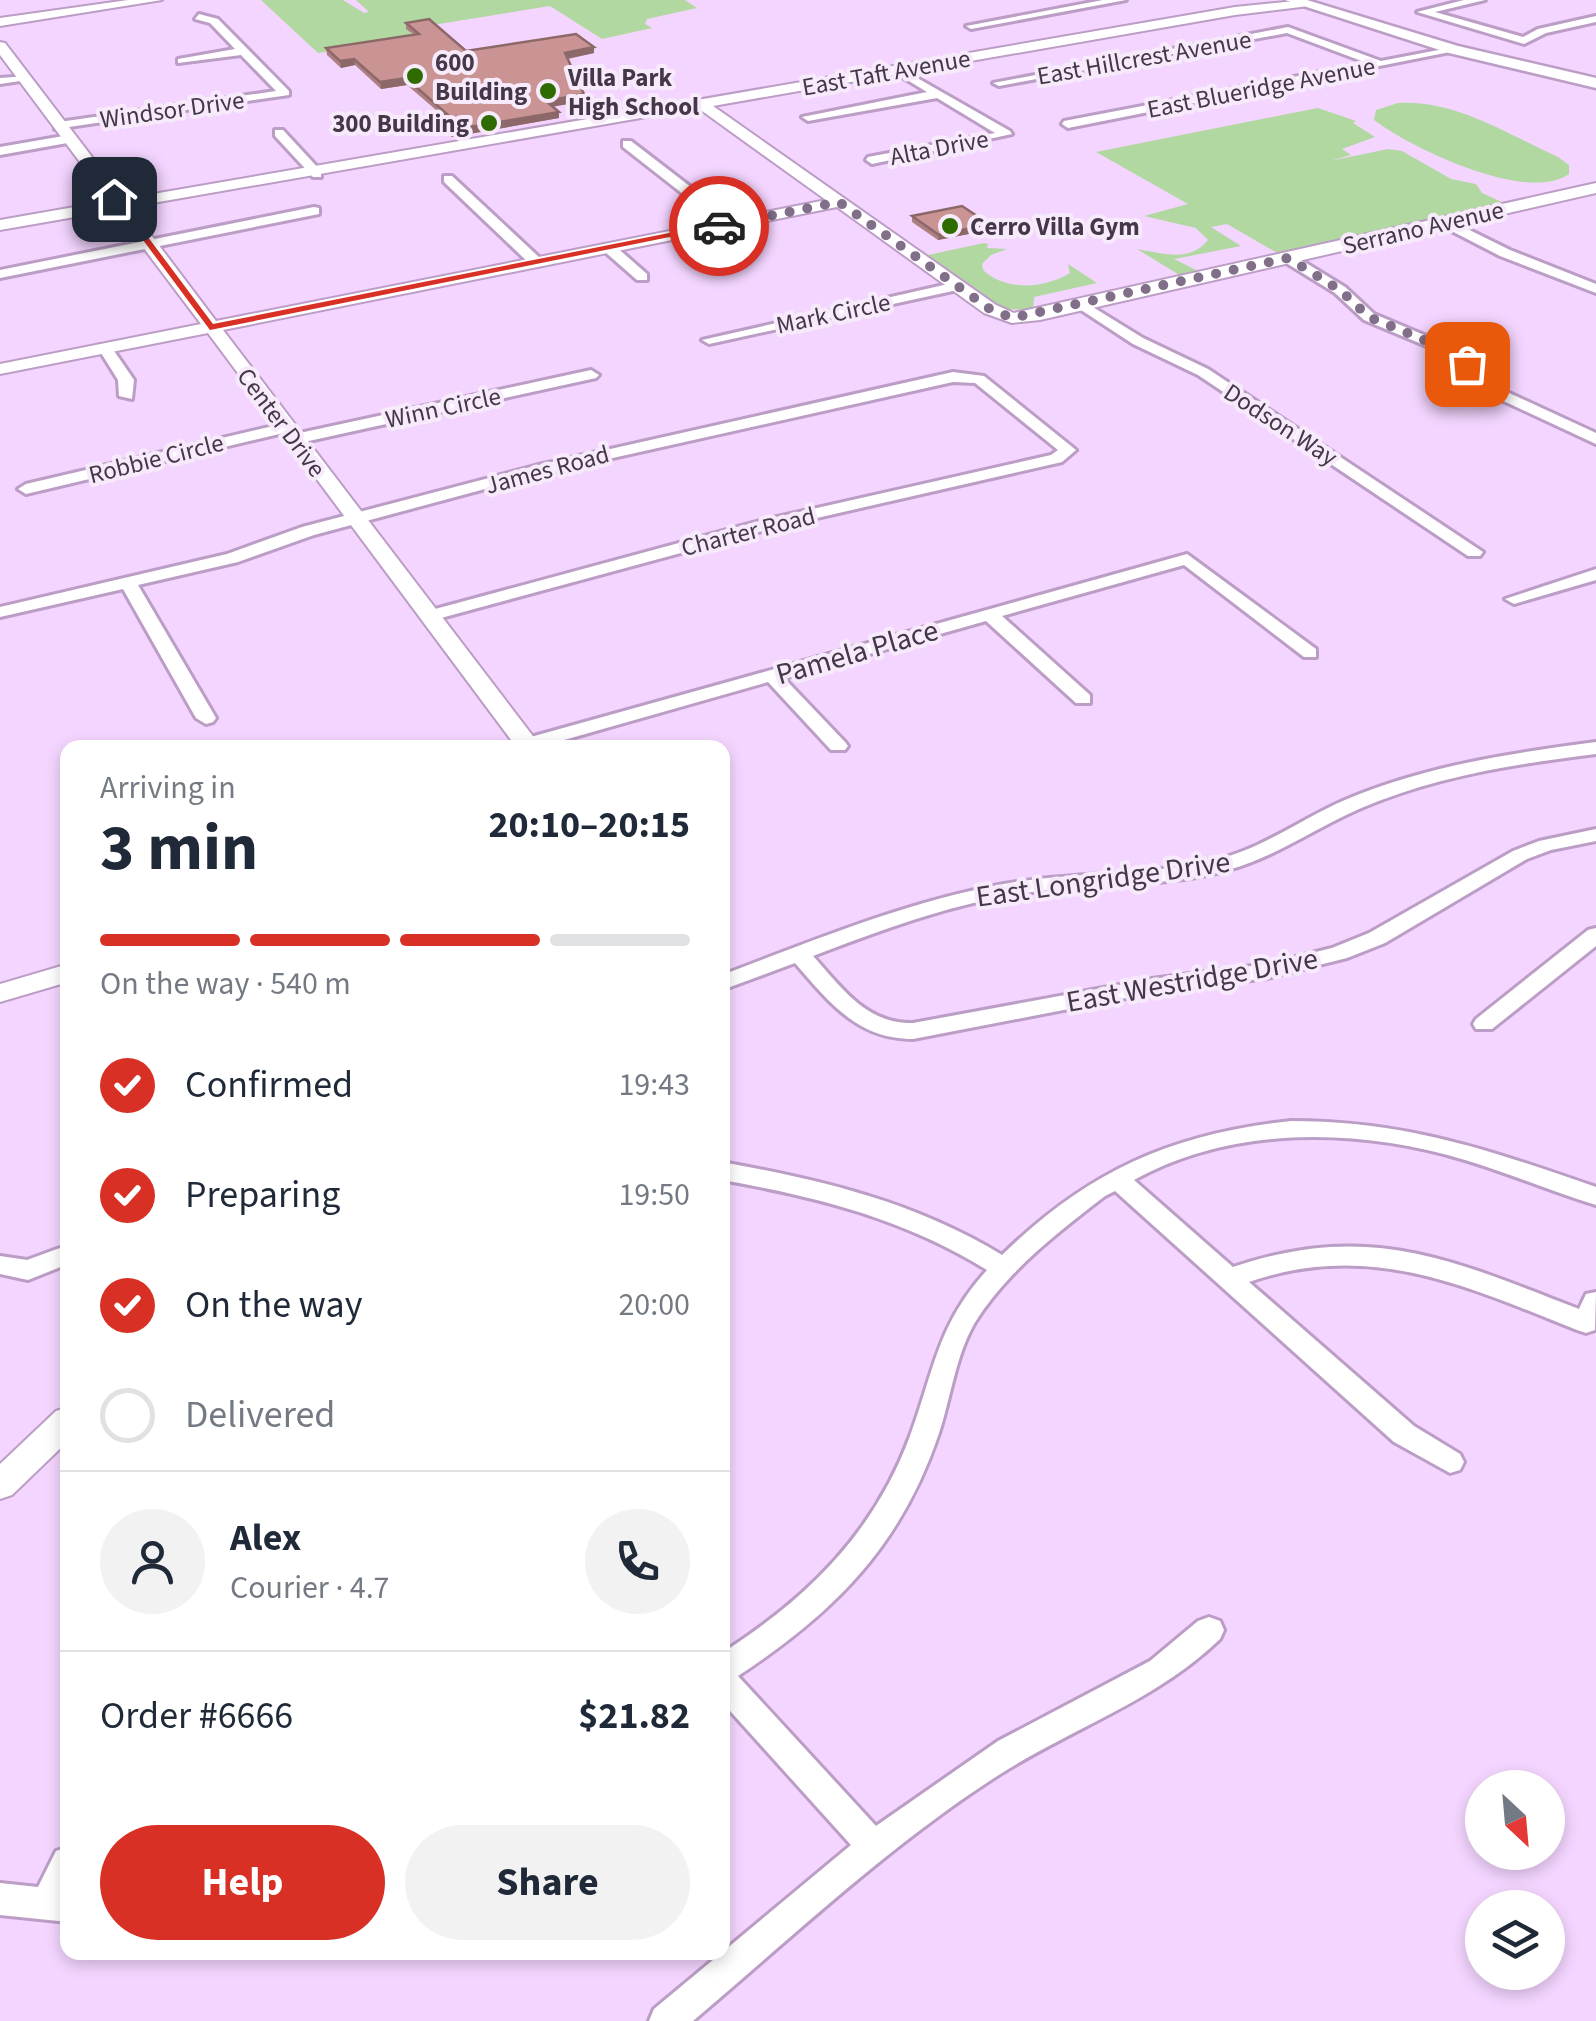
<!DOCTYPE html>
<html lang="en">
<head>
<meta charset="utf-8">
<style>
  body { margin:0; font-family:"Source Sans 3",sans-serif; background:#f2f2f3; color:#1f2937; height:100vh; display:flex; flex-direction:column; font-size:38px; white-space:nowrap }
  * { box-sizing:border-box; margin:0 }
  p { font-size:32px; color:#747a83 }
  .icon { flex:none; width:55px; height:55px; fill:none; stroke:currentColor; stroke-width:2; stroke-linecap:round; stroke-linejoin:round }
  .map { position:relative; flex:1; overflow:hidden }
  .drawer { position:absolute; left:60px; top:740px; width:670px; height:1220px; display:flex; flex-direction:column; background:#fff; border-radius:20px; box-shadow:0 5px 15px #0003 }
  .drawer>* { flex:none }
  .needle { width:65px; rotate:154deg }
  .controls { position:absolute; left:1465px; top:1770px; display:grid; gap:20px }
  .controls a { display:grid; place-items:center; width:100px; height:100px; border-radius:50%; background:#fff; box-shadow:0 5px 15px #0003; font-size:50px }
  .pin { position:absolute; display:grid; place-items:center; width:85px; height:85px; color:#fff; margin:-42px; border-radius:20px; box-shadow:0 5px 15px #0006 }
  .courier { position:absolute; display:grid; place-items:center; width:100px; height:100px; margin:-50px; border:8px solid #d93025; border-radius:50%; background:#fff; color:#222; box-shadow:0 2px 12px #0007 }
  .overview em { font-style:normal; font-weight:700 }
  .overview div { display:flex; flex-direction:column-reverse }
  .overview { display:flex; align-items:center; justify-content:space-between; height:170px; padding:0 40px }
  h1 { font-size:65px; font-weight:700; line-height:75px }
  .bar { display:grid; grid-template-columns:repeat(4,1fr); gap:15px 10px; align-content:center; height:120px; padding:0 40px }
  .bar i { height:12px; border-radius:8px; background:#e0e1e3 }
  .bar .current { background:#d93025 }
  .bar p { grid-column:span 4 }
  .line { display:flex; align-items:center; gap:25px; padding:0 40px; border-top:2px solid #e0e1e3 }
  .line div { flex:1 }
  .round { display:grid; place-items:center; flex:none; width:105px; height:105px; border-radius:52px; background:#f2f2f3 }
  ol { padding:0 40px; list-style:none }
  li { display:flex; align-items:center; gap:30px; height:110px }
  li p { margin-inline-start:auto }
  li .icon { padding:10px; border-radius:50%; background:#d93025; color:#fff; stroke-width:4 }
  li:last-child { color:#747a83 }
  li i { width:55px; height:55px; border:5px solid #e0e1e3; border-radius:50% }
  .button { display:flex; gap:20px; margin-top:auto; padding:20px 40px }
  .button a { flex:1; height:115px; border-radius:60px; background:#d93025; color:#fff; font-size:40px; font-weight:700; line-height:115px; text-align:center }
  .button a+a { background:#f2f2f3; color:#1f2937 }
  .map>svg:first-child { display:block }
</style>
</head>
<body>
<div class="map">
<svg width="1596" height="2021" viewBox="0 0 1596 2021">
  <rect width="100%" height="100%" fill="#f4d5ff"/>
  <!-- green -->
  <g fill="#b0d8a0">
    <polygon points="261,0 343,0 364,13 369,12 356,0 685,0 697,8 647,19 645,24 652,28 602,39 550,6 408,29 416,38 318,53"/>
    <path d="M 1398,103 C 1455,99 1507,134 1558,157 L 1569,165 L 1569,174 C 1527,204 1411,148 1374,120 L 1376,110 Z"/>
    <path d="M 1318,108 L 1356,121 L 1353,123 L 1375,137 L 1342,149 L 1351,155 L 1330,161 L 1388,149 L 1402,151 L 1451,179 L 1476,184 L 1482,193 L 1504,203 L 1279,254 L 1227,224 L 1211,227 L 1241,246 L 1174,259 L 1200,272 L 1181,276 L 1137,249 C 1164,254 1191,262 1208,240 L 1196,228 L 1144,216 L 1188,204 L 1096,152 Z"/>
    <path d="M 984,243 L 988,244 L 987,248 L 1007,249 L 991,255 L 982,264 L 983,270 C 1006,292 1046,288 1070,273 L 1068,264 L 1097,283 L 1034,297 L 1033,310 L 1005,309 L 928,255 Z"/>
  </g>
  <g fill="none" stroke-linecap="round" stroke-linejoin="round">
    <defs>
      <g id="minor">
        <polygon points="1103,0 1126,0 971,29 966,26"/>
        <polygon points="1464,0 1485,0 1435,12 1523,37 1538,29 1596,16 1596,22 1546,33 1524,44 1417,12"/>
        <polygon points="199,14 218,19 289,91 289,95 55,129 55,123 59,122 276,91 241,55 178,63 178,59 235,49 210,23 195,19"/>
        <polygon points="1288,27 1381,61 1454,47 1460,50 1068,128 1062,124 1064,121 1367,63 1287,33 999,86 993,83"/>
        <polygon points="898,67 1010,131 1012,134 872,164 866,160 868,157 995,133 937,98 808,121 802,117 927,92 894,72"/>
        <polygon points="27,76 27,80 0,84 0,78"/>
        <polygon points="275,130 283,130 321,171 321,177 313,177 275,136"/>
        <polygon points="69,135 75,139 73,142 0,155 0,147"/>
        <polygon points="623,141 631,141 735,221 735,227 725,227 623,147"/>
        <polygon points="444,176 452,176 541,259 541,265 531,265 444,182"/>
        <polygon points="314,207 319,208 319,214 0,278 0,270"/>
        <polygon points="1445,218 1510,250 1596,284 1596,293 1500,256 1440,225 1438,222"/>
        <polygon points="604,245 614,245 647,274 647,280 637,280 604,251"/>
        <polygon points="1283,255 1293,255 1345,287 1374,314 1453,347 1505,391 1596,433 1596,444 1495,397 1443,353 1364,320 1335,293 1283,261"/>
        <polygon points="957,282 962,283 962,289 709,344 702,340"/>
        <polygon points="1083,301 1143,338 1208,369 1483,552 1480,556 1468,556 1198,375 1133,344 1078,308 1078,302"/>
        <polygon points="100,345 110,345 134,380 132,399 119,396 118,380 98,348"/>
        <polygon points="591,370 599,375 596,378 295,444 287,439 295,434"/>
        <polygon points="953,372 984,376 1076,450 1062,462 773,528 430,621 421,616 424,612 764,520 1051,455 1058,450 975,383 953,382 541,474 314,535 238,562 138,585 216,718 213,722 206,724 196,718 123,589 0,617 0,607 227,554 302,527 539,465"/>
        <polygon points="286,423 292,425 292,431 26,494 18,489 26,484"/>
        <polygon points="1187,554 1316,649 1316,657 1304,657 1184,565 1002,616 1090,695 1090,703 1076,703 986,621 784,678 845,742 848,746 845,750 831,750 768,682 536,748 520,748 517,744 520,740"/>
        <polygon points="1596,569 1596,580 1514,604 1505,599"/>
        <path d="M 1596,742 L 1596,754 C 1515,764 1435,776 1359,809 C 1315,828 1276,857 1228,870 C 1164,887 1097,884 1032,892 C 956,902 884,929 813,956 C 842,988 866,1024 913,1023 L 1152,979 L 1267,964 L 1332,948 L 1369,933 L 1513,851 L 1539,841 L 1596,829 L 1596,841 L 1551,850 L 1527,859 L 1385,943 L 1347,958 L 1267,978 L 1152,993 L 913,1039 C 857,1039 829,1002 795,963 L 722,990 L 722,975 C 815,940 906,902 1004,884 C 1073,871 1146,877 1215,860 C 1262,849 1301,819 1345,800 C 1425,766 1511,753 1596,742 Z"/>
        <polygon points="1596,928 1596,946 1492,1029 1476,1029 1473,1024 1476,1019 1588,930"/>
        <path d="M 1291,1121 C 1406,1121 1489,1150 1596,1187 L 1596,1205 C 1552,1192 1509,1173 1465,1160 C 1358,1128 1233,1125 1134,1180 L 1233,1267 C 1370,1221 1452,1260 1579,1309 L 1586,1294 L 1596,1292 L 1595,1330 L 1586,1333 L 1577,1330 C 1466,1286 1369,1240 1249,1282 L 1414,1426 L 1460,1454 L 1464,1462 L 1460,1470 L 1450,1473 L 1394,1442 L 1115,1191 L 1105,1196 C 1057,1233 1006,1272 974,1324 C 955,1358 951,1397 939,1433 C 901,1546 835,1612 738,1676 L 876,1826 L 998,1741 L 1150,1661 L 1198,1621 L 1209,1617 L 1220,1621 L 1224,1630 L 1220,1639 C 1155,1702 1069,1729 994,1778 C 886,1848 791,1938 693,2021 L 649,2021 L 654,2009 L 851,1845 L 722,1702 L 722,1653 C 808,1598 874,1533 910,1436 C 934,1371 937,1325 987,1270 C 904,1219 818,1197 722,1180 L 722,1162 C 822,1180 915,1202 1002,1255 C 1088,1171 1171,1134 1291,1121 Z"/>
        <polygon points="68,1245 68,1264 28,1280 0,1274 0,1256 27,1260"/>
        <polygon points="68,1847 68,1922 0,1915 0,1883 38,1887 56,1851"/>
      </g>
      <g id="tertiary">
        <polygon points="128,0 162,0 0,26 0,18"/>
        <path d="M 1306,0 L 1306,6 L 1301,7 L 1235,15 L 713,106 L 996,305 L 1014,313 L 1596,183 L 1596,193 L 1040,320 L 1012,323 L 984,313 L 837,207 L 223,330 L 542,748 L 517,748 L 208,333 L 0,374 L 0,364 L 201,324 L 115,210 L 0,230 L 0,220 L 109,201 L 0,55 L 0,42 L 5,43 L 124,199 L 1235,7 ZM 698,108 L 826,200 L 216,321 L 130,207 Z"/>
        <polygon points="68,964 68,982 0,1002 0,984"/>
        <polygon points="68,1407 68,1441 12,1495 0,1499 0,1464 56,1411"/>
      </g>
      <polygon id="secondary" points="1285,0 1307,0 1458,46 1596,78 1596,88 1449,53"/>
    </defs>
    <!-- minor casing -->
    <use href="#minor" stroke="#bb9dc5" stroke-width="6"/>
    <!-- tertiary casing -->
    <use href="#tertiary" stroke="#bb9dc5" stroke-width="4"/>
    <!-- secondary casing -->
    <use href="#secondary" stroke="#bb9dc5" stroke-width="5"/>
    <!-- minor -->
    <use href="#minor" fill="#fff" fill-rule="evenodd"/>
    <!-- tertiary -->
    <use href="#tertiary" fill="#fff" fill-rule="evenodd"/>
    <!-- secondary -->
    <use href="#secondary" fill="#fff" fill-rule="evenodd"/>
  </g>
  <!-- wall -->
  <g fill="#ae7f80">
    <polygon points="406,23 466,51 594,47 594,53 568,59 585,101 553,106 559,118 452,137 437,124 436,117 443,116 407,85 381,89 355,65 341,68 327,55 326,48 413,34 406,29"/>
    <polygon points="912,216 989,224 989,230 938,240 912,222"/>
  </g>
  <!-- shaded-wall -->
  <g fill="#8d6868">
    <polygon points="594,47 594,53 565,59 565,53"/>
    <polygon points="354,59 355,65 341,68 340,61"/>
    <polygon points="406,78 407,85 381,89 380,82"/>
    <polygon points="584,94 585,101 546,108 546,101"/>
    <polygon points="559,112 559,118 452,137 451,130"/>
    <polygon points="989,224 989,230 938,240 939,235"/>
  </g>
  <!-- building -->
  <g fill="#ca9495" stroke="#8d6868" stroke-width="2.5">
    <polygon points="429,19 466,51 576,34 594,47 565,53 584,94 546,101 559,112 451,130 436,117 448,115 406,78 380,82 354,59 340,61 326,48 419,34 406,23"/>
    <polygon points="962,206 989,224 939,235 912,216"/>
  </g>
  <!-- route -->
  <polygon fill="#d93025" points="111,197 118,197 213,324 719,223 724,226 210,330"/>
  <g fill="none" stroke-linecap="round" stroke-linejoin="round">
    <!-- done -->
    <polyline stroke="#816e88" stroke-width="10" stroke-dasharray="0 18" points="719,226 839,202 990,309 1012,318 1288,258 1340,290 1369,317 1448,350 1467,364"/>
  </g>
  <!-- markers -->
  <g fill="#2e6c00" stroke="#f6eafb" stroke-width="4">
    <circle cx="415" cy="76" r="10"/>
    <circle cx="548" cy="91" r="10"/>
    <circle cx="489" cy="123" r="10"/>
    <circle cx="950" cy="226" r="10"/>
  </g>
  <g text-anchor="middle" stroke-width="8" stroke-linejoin="round" paint-order="stroke">
    <!-- far-street labels -->
    <g font-size="25" fill="#433748" stroke="#f6eafb">
      <text transform="translate(1144 57) rotate(-10)" y="9">East Hillcrest Avenue</text>
      <text transform="translate(886 72) rotate(-10)" y="9">East Taft Avenue</text>
      <text transform="translate(1261 87) rotate(-11)" y="9">East Blueridge Avenue</text>
      <text transform="translate(172 109) rotate(-8)" y="9">Windsor Drive</text>
      <text transform="translate(939 147) rotate(-11)" y="9">Alta Drive</text>
      <text transform="translate(1423 227) rotate(-13)" y="9">Serrano Avenue</text>
      <text transform="translate(833 313) rotate(-12)" y="9">Mark Circle</text>
      <text transform="translate(443 407) rotate(-12)" y="9">Winn Circle</text>
      <text transform="translate(282 422) rotate(53)" y="9">Center Drive</text>
      <text transform="translate(1281 424) rotate(33)" y="9">Dodson Way</text>
      <text transform="translate(156 458) rotate(-14)" y="9">Robbie Circle</text>
      <text transform="translate(547 469) rotate(-15)" y="9">James Road</text>
      <text transform="translate(748 531) rotate(-14)" y="9">Charter Road</text>
    </g>
    <!-- far-poi labels -->
    <g font-size="25" font-weight="bold" fill="#433748" stroke="#f6eafb" text-anchor="start">
      <text x="435" y="71">600<tspan x="435" dy="29">Building</tspan></text>
      <text x="568" y="86">Villa Park<tspan x="568" dy="29">High School</tspan></text>
      <text x="469" y="132" text-anchor="end">300 Building</text>
      <text x="970" y="235">Cerro Villa Gym</text>
    </g>
    <!-- street labels -->
    <g font-size="30" fill="#433748" stroke="#f6eafb">
      <text transform="translate(857 652) rotate(-16)" y="10">Pamela Place</text>
      <text transform="translate(1103 879) rotate(-8)" y="10">East Longridge Drive</text>
      <text transform="translate(1192 980) rotate(-10)" y="10">East Westridge Drive</text>
    </g>
  </g>
</svg>
<div class="controls">
<a><svg class="needle" viewBox="-14 -14 28 28"><path d="M0-13l5 13h-10z" fill="#e53935"/><path d="M0 13l5-13h-10z" fill="#747a83"/></svg></a>
<a><svg class="icon" aria-label="layers" viewBox="0 0 24 24"><path d="M12 4l9 5-9 5-9-5zM3 14l9 5 9-5"/></svg></a>
</div>
<div class="pin" style="left:1467px;top:364px;background:#ea580c"><svg class="icon" aria-label="bag" viewBox="0 0 24 24"><path d="M5 8h14l-1 12H6zM9 8a3 3 0 0 1 6 0"/></svg></div>
<div class="pin" style="left:114px;top:199px;background:#1f2937"><svg class="icon" aria-label="home" viewBox="0 0 24 24"><path d="M3 11l9-7 9 7M6 9v11h12V9"/></svg></div>
<div class="courier" style="left:719px;top:226px"><svg class="icon" aria-label="car" viewBox="0 0 24 24"><path d="M5 17H2v-5l4-1 3-4h7l3 4 3 1v5h-3M9 17h6M6 11h13"/><circle cx="7" cy="17" r="2"/><circle cx="17" cy="17" r="2"/></svg></div>
<section class="drawer">
<div class="overview"><div><h1>3 min</h1><p>Arriving in</p></div><em>20:10–20:15</em></div>
<div class="bar"><i class="current"></i><i class="current"></i><i class="current"></i><i></i><p>On the way · 540 m</p></div>
<ol>
<li><svg class="icon" aria-label="check" viewBox="0 0 24 24"><path d="M5 12l5 5 9-10"/></svg>Confirmed<p>19:43</p></li>
<li><svg class="icon" aria-label="check" viewBox="0 0 24 24"><path d="M5 12l5 5 9-10"/></svg>Preparing<p>19:50</p></li>
<li><svg class="icon" aria-label="check" viewBox="0 0 24 24"><path d="M5 12l5 5 9-10"/></svg>On the way<p>20:00</p></li>
<li><i></i>Delivered</li>
</ol>
<div class="line" style="height:180px"><a class="round"><svg class="icon" aria-label="person" viewBox="0 0 24 24"><circle cx="12" cy="8" r="4"/><path d="M4 21q1-7 8-7t8 7"/></svg></a><div><b>Alex</b><p>Courier · 4.7</p></div><a class="round"><svg class="icon" aria-label="phone" viewBox="0 0 24 24"><path d="M5 4h4l2 5-3 2q2 4 5 5l2-3 5 2v4C11 20 4 13 5 4z"/></svg></a></div>
<div class="line" style="height:130px"><div>Order #6666</div><b>$21.82</b></div>
<div class="button"><a>Help</a><a>Share</a></div>
</section>
</div>
</body>
</html>
